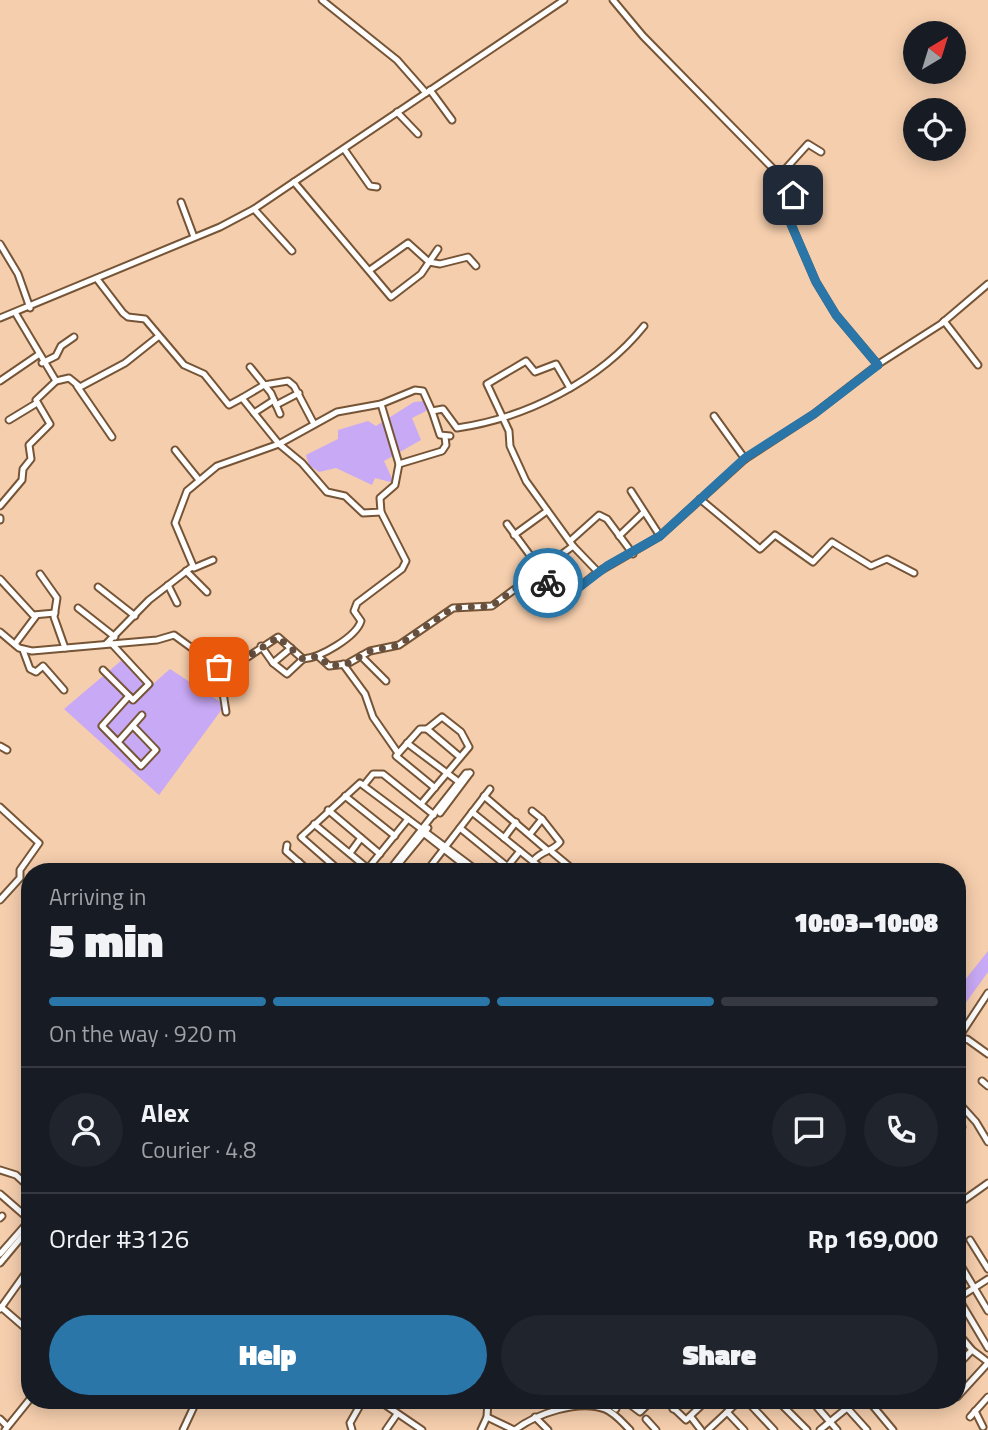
<!DOCTYPE html>
<html lang="en">
<head>
<meta charset="utf-8">
<style>
  body { margin:0; font-family:"Titillium Web",sans-serif; background:#20242c; color:#f1f3f6; height:100vh; display:flex; flex-direction:column; font-size:26px; white-space:nowrap }
  * { box-sizing:border-box; margin:0 }
  p { font-size:23px; color:#9ea1a6 }
  .icon { flex:none; width:38px; height:38px; fill:none; stroke:currentColor; stroke-width:2; stroke-linecap:round; stroke-linejoin:round }
  .map { position:relative; flex:1; overflow:hidden }
  .drawer { position:absolute; left:21px; top:863px; width:945px; height:546px; display:flex; flex-direction:column; background:#171b24; border-radius:28px; box-shadow:0 4px 18px #0003 }
  .drawer>* { flex:none }
  .needle { width:46px; rotate:38deg }
  .buttons { position:absolute; left:903px; top:21px; display:grid; gap:14px }
  .buttons a { display:grid; place-items:center; width:63px; height:63px; border-radius:50%; background:#171b24; box-shadow:0 4px 18px #0003; font-size:35px }
  .pin { position:absolute; display:grid; place-items:center; width:60px; height:60px; color:#fff; margin:-30px; border-radius:14px; box-shadow:0 4px 10px #0006 }
  .courier { position:absolute; display:grid; place-items:center; width:70px; height:70px; margin:-35px; border:5px solid #2a76a8; border-radius:50%; background:#fff; color:#222; box-shadow:0 2px 9px #0007 }
  .headline em { font-style:normal; font-weight:800 }
  .headline div { display:flex; flex-direction:column-reverse }
  .headline { display:flex; align-items:center; justify-content:space-between; height:119px; padding:0 28px }
  h1 { font-size:46px; font-weight:800; line-height:52px }
  .bar { display:grid; grid-template-columns:repeat(4,1fr); gap:10px 7px; align-content:center; height:84px; padding:0 28px }
  .bar i { height:9px; border-radius:5px; background:#363941 }
  .bar .selected { background:#2a76a8 }
  .bar p { grid-column:span 4 }
  .line { display:flex; align-items:center; gap:18px; padding:0 28px; border-top:2px solid #363941 }
  .line div { flex:1 }
  .round { display:grid; place-items:center; flex:none; width:74px; height:74px; border-radius:37px; background:#20242c }
  .cta { display:flex; gap:14px; margin-top:auto; padding:14px 28px }
  .cta a { flex:1; height:80px; border-radius:42px; background:#2a76a8; color:#fff; font-size:28px; font-weight:800; line-height:80px; text-align:center }
  .cta a+a { background:#20242c; color:#f1f3f6 }
  .map>svg:first-child { display:block }
</style>
</head>
<body>
<div class="map">
<svg width="988" height="1430" viewBox="0 0 988 1430">
  <rect width="100%" height="100%" fill="#f5cead"/>
  <!-- green -->
  <g fill="#c8a9f5">
    <polygon points="425,401 428,410 412,418 421,440 384,461 394,483 375,478 372,485 336,468 319,472 309,465 306,455 338,439 338,430 368,421 376,426 414,402"/>
    <polygon points="122,660 153,684 170,669 225,705 159,795 64,709"/>
    <polygon points="988,951 988,972 957,1015 957,990"/>
  </g>
  <g fill="none" stroke-linecap="round" stroke-linejoin="round">
    <defs>
      <g id="minor">
        <polyline points="322,0 397,60 426,93"/>
        <polyline points="613,0 643,36 794,190 784,208 816,282 836,315 878,365"/>
        <polyline points="430,90 452,120"/>
        <polyline points="397,112 418,134"/>
        <polyline points="344,149 370,186 377,187"/>
        <polyline points="780,175 808,144 821,152"/>
        <polyline points="294,182 391,297 421,274 438,249"/>
        <polyline points="181,202 194,237"/>
        <polyline points="254,209 292,251"/>
        <polyline points="0,244 18,274 30,308"/>
        <polyline points="370,270 408,243 429,262 440,264 468,257 476,266"/>
        <polyline points="97,279 123,313 128,317 145,319 184,365 204,374 229,405 242,398 279,444 302,463 327,492 345,496 363,513 381,512 380,498 395,485 399,464 381,404"/>
        <polyline points="0,318 220,227 254,209 564,0"/>
        <polyline points="944,321 978,365"/>
        <polyline points="42,363 56,356 61,346 74,337"/>
        <polyline points="250,367 271,393 280,414"/>
        <polyline points="0,381 38,355"/>
        <polyline points="56,381 69,378 80,387 125,363 159,336"/>
        <polyline points="77,386 112,437"/>
        <polyline points="570,388 556,364 535,372 526,361 487,384 509,431 510,446 526,481 573,546"/>
        <polyline points="242,398 264,385 288,381 294,386 314,424"/>
        <polyline points="276,405 299,393"/>
        <polyline points="432,411 440,435 450,436"/>
        <polyline points="254,413 274,400"/>
        <polyline points="714,416 745,459"/>
        <polyline points="9,420 37,403"/>
        <polyline points="175,450 199,480"/>
        <polyline points="399,464 442,451 446,445 445,437"/>
        <polyline points="631,491 660,536"/>
        <polyline points="700,499 760,549 775,535 813,562 832,542 871,566 887,559 914,573"/>
        <polyline points="0,506 22,480 23,469 31,459 29,445 50,424 36,400 56,381 16,314"/>
        <polyline points="0,518 0,520"/>
        <polyline points="507,524 557,592 569,595 598,572"/>
        <polyline points="514,535 547,511"/>
        <polyline points="619,536 644,512"/>
        <polyline points="570,541 599,515 607,519 633,554"/>
        <path d="M 213,560 L 194,568 L 175,523 L 187,491 L 217,466 L 279,444 L 337,412 L 381,404 L 415,390 L 423,391 L 432,411 L 443,409 L 457,428 C 526,418 600,381 644,326"/>
        <polyline points="186,571 207,592"/>
        <polyline points="40,574 57,598 54,617 65,648"/>
        <polyline points="0,579 33,615 55,613"/>
        <polyline points="168,585 177,603"/>
        <polyline points="98,587 135,616"/>
        <polyline points="78,608 115,637"/>
        <path d="M 0,632 L 19,648 L 32,651 L 157,640 L 174,635 L 215,665 L 231,668 L 278,637 L 303,659 C 320,658 356,637 361,621 L 354,611 L 357,603 L 402,569 L 406,561 L 381,512"/>
        <polyline points="15,644 36,616"/>
        <polyline points="106,644 149,600 193,566"/>
        <polyline points="261,646 273,663 287,674 303,659"/>
        <polyline points="23,650 30,669 36,672 43,666 64,690"/>
        <polyline points="318,656 329,666 347,664 370,651 399,645 453,608 492,606 573,546 598,572 660,536 745,459 814,414 880,363 941,324 988,284"/>
        <polyline points="361,656 386,681"/>
        <polyline points="273,663 291,648"/>
        <polyline points="343,664 365,694 373,717 398,753"/>
        <polyline points="219,667 226,712"/>
        <polyline points="103,670 133,700 149,684 112,644"/>
        <polyline points="129,696 102,726 141,766 156,750 133,726"/>
        <polyline points="427,729 460,757"/>
        <polyline points="118,742 142,715"/>
        <polyline points="407,743 459,782"/>
        <polyline points="0,746 7,750"/>
        <polyline points="364,785 373,774 383,774 434,815"/>
        <polyline points="345,796 395,836"/>
        <polyline points="484,796 546,849"/>
        <polyline points="421,804 469,747 461,732 442,717 427,729 420,729 396,756 435,788"/>
        <polyline points="0,807 39,843 20,870 20,878 0,900"/>
        <polyline points="328,810 380,854"/>
        <polyline points="472,812 546,872"/>
        <polyline points="440,813 470,773"/>
        <polyline points="314,824 372,872"/>
        <polyline points="460,828 514,872"/>
        <polyline points="422,832 473,872"/>
        <polyline points="530,834 542,819 532,811"/>
        <polyline points="504,838 516,822"/>
        <polyline points="287,845 286,851 310,872"/>
        <polyline points="552,852 576,872"/>
        <polyline points="350,853 361,838"/>
        <path d="M 533,861 C 543,849 553,852 560,842 L 542,819"/>
        <polyline points="271,868 276,872"/>
        <polyline points="291,872 299,862"/>
        <polyline points="341,872 301,837 360,783 479,872"/>
        <polyline points="365,872 408,819"/>
        <polyline points="388,872 466,773 470,773"/>
        <polyline points="392,872 428,828"/>
        <polyline points="426,872 490,789"/>
        <polyline points="503,872 520,851"/>
        <polyline points="957,1040 988,993"/>
        <polyline points="957,1042 967,1039 988,1054"/>
        <polyline points="982,1081 988,1086"/>
        <polyline points="957,1101 976,1122 988,1142"/>
        <polyline points="957,1123 962,1127"/>
        <polyline points="0,1170 16,1175 30,1188"/>
        <polyline points="0,1194 30,1220"/>
        <polyline points="957,1205 988,1183"/>
        <polyline points="0,1218 2,1216"/>
        <polyline points="970,1240 988,1269"/>
        <polyline points="0,1254 30,1220"/>
        <polyline points="957,1259 988,1311"/>
        <polyline points="0,1263 30,1227"/>
        <polyline points="957,1296 988,1348"/>
        <polyline points="957,1299 988,1279"/>
        <polyline points="1,1307 30,1332"/>
        <polyline points="0,1309 30,1267"/>
        <polyline points="957,1332 972,1350 988,1362"/>
        <polyline points="957,1366 972,1350"/>
        <polyline points="957,1397 988,1363"/>
        <polyline points="378,1400 422,1430"/>
        <polyline points="605,1400 616,1409"/>
        <polyline points="624,1400 640,1412 652,1400"/>
        <polyline points="665,1400 686,1420 707,1400"/>
        <polyline points="746,1400 774,1430"/>
        <polyline points="777,1400 807,1430"/>
        <polyline points="840,1400 867,1430"/>
        <polyline points="873,1406 893,1430"/>
        <polyline points="817,1407 837,1430"/>
        <polyline points="673,1409 680,1400"/>
        <polyline points="975,1411 983,1427"/>
        <polyline points="727,1412 744,1430"/>
        <polyline points="487,1417 514,1430"/>
        <polyline points="535,1417 548,1430"/>
        <polyline points="691,1417 701,1430"/>
        <polyline points="970,1417 988,1397"/>
        <polyline points="0,1419 7,1426"/>
        <polyline points="646,1419 656,1430"/>
        <polyline points="5,1430 30,1399"/>
        <polyline points="183,1430 197,1400"/>
        <polyline points="352,1430 350,1423 363,1400"/>
        <polyline points="386,1430 397,1414"/>
        <polyline points="481,1430 487,1417 488,1400"/>
        <path d="M 515,1430 C 536,1414 578,1399 605,1409 C 615,1413 622,1422 630,1430"/>
        <polyline points="708,1430 740,1400"/>
        <polyline points="820,1430 847,1408"/>
      </g>
    </defs>
    <!-- minor casing -->
    <use href="#minor" stroke="#765537" stroke-width="9"/>
    <!-- minor -->
    <use href="#minor" stroke="#fff" stroke-width="5"/>
  </g>
  <g fill="none" stroke-linecap="round" stroke-linejoin="round">
    <!-- done -->
    <polyline stroke="#654f3e" stroke-width="7" stroke-dasharray="0 12.6" points="219,667 231,668 278,637 303,659 318,656 329,666 347,664 370,651 399,645 453,608 492,606 539,571 548,583"/>
    <!-- route -->
    <polyline stroke="#2a76a8" stroke-width="9" points="548,583 557,592 569,595 607,566 660,536 745,458 814,414 878,365 836,315 816,282 784,208 793,195"/>
  </g>
</svg>
<div class="buttons">
<a><svg class="needle" viewBox="-14 -14 28 28"><path d="M0-13l5 13h-10z" fill="#e53935"/><path d="M0 13l5-13h-10z" fill="#9ea1a6"/></svg></a>
<a><svg class="icon" aria-label="locate" viewBox="0 0 24 24"><circle cx="12" cy="12" r="6"/><path d="M12 2v4M12 18v4M2 12h4M18 12h4"/></svg></a>
</div>
<div class="pin" style="left:219px;top:667px;background:#ea580c"><svg class="icon" aria-label="bag" viewBox="0 0 24 24"><path d="M5 8h14l-1 12H6zM9 8a3 3 0 0 1 6 0"/></svg></div>
<div class="pin" style="left:793px;top:195px;background:#1f2937"><svg class="icon" aria-label="home" viewBox="0 0 24 24"><path d="M3 11l9-7 9 7M6 9v11h12V9"/></svg></div>
<div class="courier" style="left:548px;top:583px"><svg class="icon" aria-label="bike" viewBox="0 0 24 24"><circle cx="6" cy="16" r="4"/><circle cx="18" cy="16" r="4"/><path d="M6 16l4-8h5l3 8M10 8l3 8H6M13 5h3"/></svg></div>
<section class="drawer">
<div class="headline"><div><h1>5 min</h1><p>Arriving in</p></div><em>10:03–10:08</em></div>
<div class="bar"><i class="selected"></i><i class="selected"></i><i class="selected"></i><i></i><p>On the way · 920 m</p></div>
<div class="line" style="height:126px"><a class="round"><svg class="icon" aria-label="person" viewBox="0 0 24 24"><circle cx="12" cy="8" r="4"/><path d="M4 21q1-7 8-7t8 7"/></svg></a><div><b>Alex</b><p>Courier · 4.8</p></div><a class="round"><svg class="icon" aria-label="chat" viewBox="0 0 24 24"><path d="M4 5h16v11H9l-5 4z"/></svg></a><a class="round"><svg class="icon" aria-label="phone" viewBox="0 0 24 24"><path d="M5 4h4l2 5-3 2q2 4 5 5l2-3 5 2v4C11 20 4 13 5 4z"/></svg></a></div>
<div class="line" style="height:91px"><div>Order #3126</div><b>Rp 169,000</b></div>
<div class="cta"><a>Help</a><a>Share</a></div>
</section>
</div>
</body>
</html>
